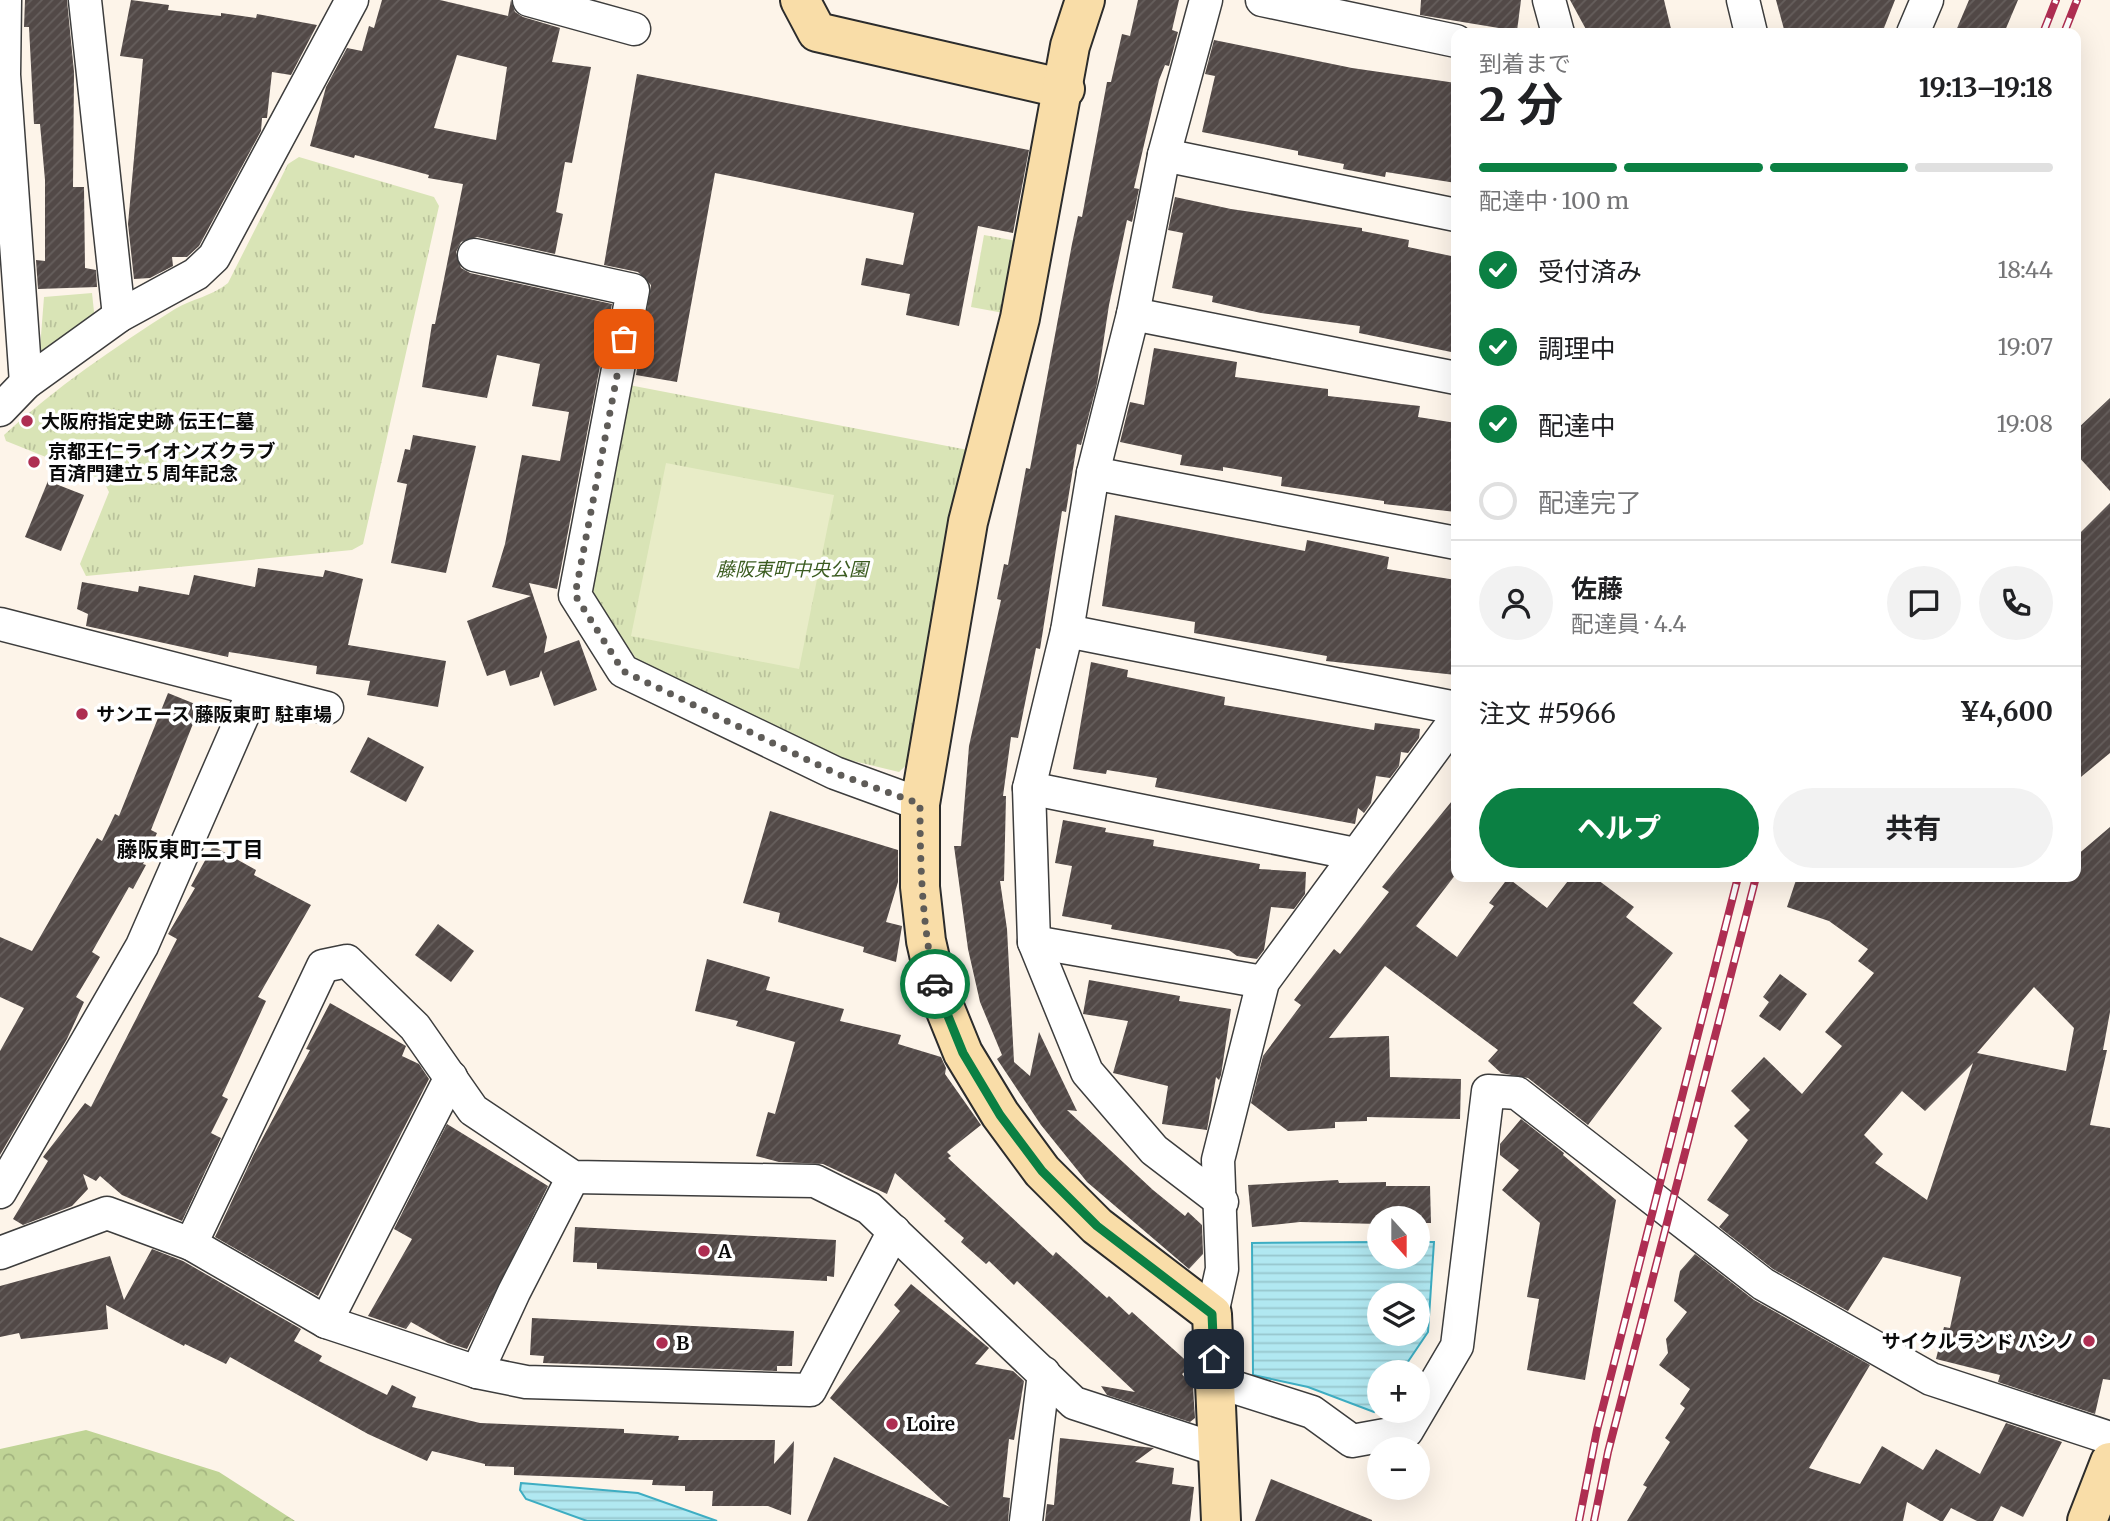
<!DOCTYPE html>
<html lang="ja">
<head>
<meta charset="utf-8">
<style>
  body { margin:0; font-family:Merriweather,"Noto Sans JP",serif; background:#f2f2f2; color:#202124; height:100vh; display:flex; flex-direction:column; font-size:26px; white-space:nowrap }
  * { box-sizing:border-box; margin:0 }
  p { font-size:23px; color:#757577 }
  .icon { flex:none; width:38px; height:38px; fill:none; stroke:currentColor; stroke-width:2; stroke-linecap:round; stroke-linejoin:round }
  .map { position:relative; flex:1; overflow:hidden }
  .panel { position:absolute; left:1451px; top:28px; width:630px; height:854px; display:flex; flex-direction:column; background:#fff; border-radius:14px; box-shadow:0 7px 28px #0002 }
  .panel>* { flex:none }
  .needle { width:46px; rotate:159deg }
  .controls { position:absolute; left:1367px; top:1206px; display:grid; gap:14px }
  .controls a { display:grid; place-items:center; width:63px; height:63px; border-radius:50%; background:#fff; box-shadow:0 7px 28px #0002; font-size:35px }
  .pin { position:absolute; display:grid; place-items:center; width:60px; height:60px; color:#fff; margin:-30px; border-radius:14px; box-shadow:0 4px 10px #0006 }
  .courier { position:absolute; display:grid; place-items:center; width:70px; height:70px; margin:-35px; border:5px solid #0b8043; border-radius:50%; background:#fff; color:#222; box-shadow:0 2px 9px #0007 }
  .head em { font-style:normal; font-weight:700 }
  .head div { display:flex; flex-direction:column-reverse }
  .head { display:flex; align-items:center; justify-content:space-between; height:119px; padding:0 28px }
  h1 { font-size:46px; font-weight:700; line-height:52px }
  .bar { display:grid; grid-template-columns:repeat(4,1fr); gap:10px 7px; align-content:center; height:84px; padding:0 28px }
  .bar i { height:9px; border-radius:5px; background:#e0e0e0 }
  .bar .current { background:#0b8043 }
  .bar p { grid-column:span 4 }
  .line { display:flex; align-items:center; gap:18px; padding:0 28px; border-top:2px solid #e0e0e0 }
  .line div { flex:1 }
  .round { display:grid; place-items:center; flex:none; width:74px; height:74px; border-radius:37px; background:#f2f2f2 }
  ol { padding:0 28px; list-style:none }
  li { display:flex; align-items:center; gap:21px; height:77px }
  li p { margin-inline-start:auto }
  li .icon { padding:7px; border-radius:50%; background:#0b8043; color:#fff; stroke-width:4 }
  li:last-child { color:#757577 }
  li i { width:38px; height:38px; border:4px solid #e0e0e0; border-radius:50% }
  .cta { display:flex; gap:14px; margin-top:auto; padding:14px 28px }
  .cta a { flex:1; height:80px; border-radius:42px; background:#0b8043; color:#fff; font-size:28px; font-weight:700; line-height:80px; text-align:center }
  .cta a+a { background:#f2f2f2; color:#202124 }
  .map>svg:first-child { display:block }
</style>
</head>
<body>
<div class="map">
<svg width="2110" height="1521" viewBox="0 0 2110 1521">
  <defs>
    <pattern id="forest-crowns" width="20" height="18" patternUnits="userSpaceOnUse" patternTransform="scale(1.75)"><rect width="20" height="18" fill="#c0d496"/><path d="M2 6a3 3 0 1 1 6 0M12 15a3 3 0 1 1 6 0" fill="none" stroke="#a4b580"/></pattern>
    <pattern id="park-tufts" width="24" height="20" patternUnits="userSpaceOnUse" patternTransform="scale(1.75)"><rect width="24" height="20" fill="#d9e4b6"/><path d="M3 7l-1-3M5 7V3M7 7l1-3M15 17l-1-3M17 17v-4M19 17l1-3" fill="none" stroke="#b9c29b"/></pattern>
    <pattern id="water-rules" width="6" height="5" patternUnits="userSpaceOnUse" patternTransform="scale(1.75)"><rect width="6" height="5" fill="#b1e8f1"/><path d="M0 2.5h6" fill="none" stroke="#97c6cd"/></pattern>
    <pattern id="building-hatch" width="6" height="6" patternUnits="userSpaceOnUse" patternTransform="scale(1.75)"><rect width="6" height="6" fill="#524947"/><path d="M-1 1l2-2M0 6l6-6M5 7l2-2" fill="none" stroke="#665f5d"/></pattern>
  </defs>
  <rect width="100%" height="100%" fill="#fdf4e9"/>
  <!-- forest -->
  <polygon fill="url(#forest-crowns)" points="86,1430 219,1472 295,1521 0,1521 0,1449"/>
  <!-- park -->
  <g fill="url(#park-tufts)">
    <path d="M 299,157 L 434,197 L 439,206 L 363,544 L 352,550 L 86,576 L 80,564 L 109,492 L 103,480 L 6,441 L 4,435 C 56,387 115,347 175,309 C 192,299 212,296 228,283 L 288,164 Z"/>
    <polygon points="984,235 1022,242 1009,314 971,307"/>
    <polygon points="92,293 95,321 39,361 44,297"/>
    <polygon points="629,385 968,450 913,759 899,772 841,758 639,663 592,594"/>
  </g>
  <!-- pitch -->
  <polygon fill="#e8ecc7" points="666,463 834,495 799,669 631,636"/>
  <!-- water -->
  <g fill="url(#water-rules)" stroke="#3eadc2" stroke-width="2" fill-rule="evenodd">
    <path d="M 1379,1242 L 1379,1256 L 1418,1256 L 1418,1242 L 1434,1242 L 1428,1332 L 1401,1372 L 1379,1372 L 1379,1404 L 1374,1412 L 1308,1387 L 1253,1375 L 1252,1243 ZM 1379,1295 L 1418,1295 L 1418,1334 L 1379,1334 Z"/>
    <polygon points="521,1483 638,1493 717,1521 587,1521 526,1499 520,1490"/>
  </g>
  <!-- building -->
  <g fill="url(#building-hatch)" fill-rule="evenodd">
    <polygon points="25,0 67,0 74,72 73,187 84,187 85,268 96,270 97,287 38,289 36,260 45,261 45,180 40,124 34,124 29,27 24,27"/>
    <polygon points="131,0 169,5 168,10 221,16 221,13 256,18 257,14 317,25 291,75 272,72 267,118 262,118 261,131 199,246 187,257 172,257 173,266 150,278 134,279 128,224 143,59 120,56"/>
    <path d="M 382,0 L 440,0 L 508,16 L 511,0 L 515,12 L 523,17 L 560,28 L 552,62 L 591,67 L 572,163 L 565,162 L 556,212 L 563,214 L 555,254 L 477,237 L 461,242 L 456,252 L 461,268 L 470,273 L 612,304 L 557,589 L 529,583 L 547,637 L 544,653 L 579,640 L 597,690 L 554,706 L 541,670 L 539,677 L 510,686 L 505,670 L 487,676 L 467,621 L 531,596 L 492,587 L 505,544 L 522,455 L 560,461 L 569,412 L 532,406 L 540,364 L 497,355 L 487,398 L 422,387 L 432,324 L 435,324 L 463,184 L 428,178 L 429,175 L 355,155 L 354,158 L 310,146 L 326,87 L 347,48 L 362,51 L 369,26 L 374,28 ZM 457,55 L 507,67 L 496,140 L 434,128 Z"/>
    <polygon points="1138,0 1179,0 1172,30 1178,32 1169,66 1165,65 1159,80 1134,188 1139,189 1132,222 1127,220 1109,305 1097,384 1081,445 1077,444 1066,512 1062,511 1040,649 1036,648 1018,738 1011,737 1003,796 1006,796 1004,881 1000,881 1007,929 1014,1062 1030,1076 1039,1032 1077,1111 1067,1110 1153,1190 1185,1216 1188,1212 1202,1225 1203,1254 1189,1269 1087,1182 1041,1125 997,1059 1002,1055 980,1002 968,949 954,846 961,846 969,746 1001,600 997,599 1004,564 1008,565 1026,468 1030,469 1072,244 1078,216 1082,217 1107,82 1111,82 1122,34 1130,36"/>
    <polygon points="1421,0 1521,0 1517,31 1420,15"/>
    <polygon points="1570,0 1664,0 1672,33 1588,33"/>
    <polygon points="1776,0 1895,0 1882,33 1785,33"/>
    <polygon points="1969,0 2018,0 2004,33 1955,33"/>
    <polygon points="1214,40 1352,68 1456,83 1456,183 1386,172 1385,177 1343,169 1344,164 1298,155 1298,151 1202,132 1215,76 1205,74"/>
    <polygon points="637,74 1029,150 1013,233 978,226 959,326 906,315 910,294 861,285 866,258 903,265 914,213 715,173 677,382 636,375 651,285 638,272 604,265"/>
    <polygon points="1175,197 1231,209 1362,228 1362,231 1409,240 1408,247 1456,257 1456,353 1359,333 1360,326 1261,313 1212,302 1213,296 1172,288 1183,233 1168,230"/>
    <polygon points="1154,348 1237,362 1235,377 1328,389 1328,396 1420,406 1418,417 1456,423 1456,512 1384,504 1384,501 1281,486 1282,477 1223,467 1223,471 1180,465 1182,455 1120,442 1130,402 1144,405"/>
    <polygon points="2110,398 2110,491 2076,454 2076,430"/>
    <polygon points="413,435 476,446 446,573 391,563 407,484 397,482 405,449 410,450"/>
    <polygon points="48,481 84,495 61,551 25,537"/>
    <polygon points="2110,503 2110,753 2076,781 2076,537"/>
    <polygon points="1115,515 1305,551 1307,540 1389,557 1387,569 1456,580 1456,675 1326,661 1327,656 1194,633 1195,622 1102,606"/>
    <polygon points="258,568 323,577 325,570 363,579 348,645 446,661 438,707 367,695 370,681 316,674 317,666 229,652 228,657 86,626 88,614 77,609 82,582 138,592 139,586 189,595 194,575 255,587"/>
    <polygon points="1091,662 1128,670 1127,677 1225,697 1224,705 1374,730 1375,723 1420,729 1419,738 1408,753 1401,752 1399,766 1390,778 1376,776 1371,803 1364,813 1358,808 1355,824 1155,787 1157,778 1107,770 1106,774 1073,769"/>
    <polygon points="168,693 200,706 151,830 157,833 143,864 146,865 133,889 129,887 92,952 100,957 76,997 84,1002 67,1039 0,1155 0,1051 24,1008 0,997 0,937 32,951 97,838 102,841 115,814 119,816"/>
    <polygon points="368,737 424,767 406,802 350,772"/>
    <polygon points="1456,796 1456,874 1416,926 1457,957 1494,906 1489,903 1508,878 1547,908 1571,877 1594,877 1634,907 1626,917 1673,953 1633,1003 1662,1028 1588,1125 1528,1078 1501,1073 1488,1061 1498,1050 1385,966 1329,1038 1389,1036 1390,1077 1461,1079 1460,1119 1367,1117 1367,1121 1335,1122 1335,1128 1288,1131 1251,1103 1263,1056 1301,1005 1294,1000 1334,949 1340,954 1389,892 1382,887"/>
    <polygon points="770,811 898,850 898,882 886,922 902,926 896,962 863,952 864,947 778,922 780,913 743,903"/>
    <polygon points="1063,820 1106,828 1105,832 1154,840 1153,846 1260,864 1259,869 1306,872 1305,894 1294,909 1271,907 1264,950 1257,959 1237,956 1229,950 1111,929 1112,925 1062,916 1072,866 1055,863"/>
    <path d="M 2110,827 L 2110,1012 L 2103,1050 L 2107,1050 L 2090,1125 L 2110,1128 L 2110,1380 L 2103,1379 L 2095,1414 L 1998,1382 L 2000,1375 L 1936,1359 L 1944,1327 L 1950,1328 L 1961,1277 L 1883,1257 L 1848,1311 L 1773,1269 L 1719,1227 L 1729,1215 L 1707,1200 L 1748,1140 L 1734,1126 L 1750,1110 L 1731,1091 L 1764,1057 L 1802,1094 L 1842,1046 L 1825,1032 L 1874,973 L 1858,961 L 1868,949 L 1829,921 L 1787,907 L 1797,877 L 2076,877 L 2076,856 ZM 2034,987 L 2074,1028 L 2066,1071 L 1977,1053 ZM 1973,1063 L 1952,1125 L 1927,1200 L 1875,1163 L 1883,1154 L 1864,1135 L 1902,1091 L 1925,1111 Z"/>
    <polygon points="213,846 256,870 254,875 311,905 258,997 266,1001 222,1096 228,1099 211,1133 221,1138 182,1221 122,1195 100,1176 96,1181 83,1174 88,1189 72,1206 23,1225 13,1219 48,1161 43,1157 85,1103 91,1107 177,939 168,934 195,888 191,886"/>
    <polygon points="438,924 474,951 451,982 415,955"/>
    <polygon points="707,959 770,977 766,990 844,1009 840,1021 901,1035 898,1044 941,1057 946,1068 945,1074 981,1125 947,1152 951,1156 948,1158 1053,1256 1056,1252 1107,1298 1109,1296 1129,1315 1132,1312 1192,1366 1182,1374 1193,1388 1195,1418 1190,1422 1107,1395 1101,1386 1135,1392 1017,1281 1014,1285 989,1261 986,1264 961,1242 964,1238 944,1221 946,1219 895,1173 887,1194 823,1164 779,1162 756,1156 768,1112 775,1114 795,1042 736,1026 738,1021 695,1011"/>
    <polygon points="1780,974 1807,994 1780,1031 1759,1016 1769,1002 1763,997"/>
    <polygon points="1089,980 1180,996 1179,1001 1231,1009 1221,1075 1219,1080 1216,1077 1207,1130 1162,1124 1168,1086 1113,1073 1128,1021 1083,1014"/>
    <polygon points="330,1003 406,1046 402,1056 419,1064 429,1079 318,1296 215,1237 254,1154 310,1050 306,1049"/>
    <polygon points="1521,1119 1564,1153 1563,1155 1616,1200 1585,1380 1527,1370 1539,1299 1527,1297 1540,1223 1502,1190 1519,1170 1500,1155 1500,1144"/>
    <polygon points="447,1124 548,1186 467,1349 448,1343 411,1322 406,1329 368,1316 412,1239 394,1229"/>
    <polygon points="1338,1180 1339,1183 1386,1182 1386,1186 1430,1186 1431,1223 1418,1223 1418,1218 1379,1218 1379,1224 1300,1222 1252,1227 1248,1185"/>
    <polygon points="575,1227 836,1240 834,1277 827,1276 827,1281 597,1269 597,1263 573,1262"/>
    <polygon points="152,1249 183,1261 301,1329 294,1341 322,1356 319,1361 387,1395 392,1385 416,1397 412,1407 480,1423 624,1429 624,1433 679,1436 678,1440 775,1440 774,1464 794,1441 791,1515 768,1506 712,1506 713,1491 685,1491 685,1486 652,1485 653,1480 514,1475 514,1467 485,1466 485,1464 432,1451 427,1461 368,1434 230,1357 226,1364 185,1344 184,1346 106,1305 108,1329 21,1339 19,1333 0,1337 0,1286 110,1256 124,1300"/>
    <polygon points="1695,1254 1754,1300 1870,1365 1809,1468 1860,1484 1882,1446 1923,1470 1936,1449 1980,1474 2006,1423 2062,1442 2023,1517 2001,1506 1993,1521 1977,1521 1951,1508 1943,1521 1940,1521 1907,1502 1903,1521 1627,1521 1647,1487 1643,1485 1670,1442 1665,1438 1685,1408 1680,1404 1690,1389 1659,1365 1668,1353 1666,1339 1687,1312 1674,1301 1680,1271"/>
    <polygon points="911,1284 989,1348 975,1364 1013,1371 1024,1381 1014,1440 1009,1439 1003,1497 1010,1498 1008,1521 807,1521 834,1457 950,1507 830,1398 900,1311 894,1305"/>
    <polygon points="532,1318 794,1331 792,1366 777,1366 777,1371 543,1363 544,1356 530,1355"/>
    <polygon points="1060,1438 1154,1448 1135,1462 1174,1468 1172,1484 1194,1487 1190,1521 1045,1521 1047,1504 1054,1505"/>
    <polygon points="1271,1479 1372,1520 1372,1521 1255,1521"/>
  </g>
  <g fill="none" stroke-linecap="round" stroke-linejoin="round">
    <defs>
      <g id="street">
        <polyline points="5,0 4,75 26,383"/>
        <polyline points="85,0 119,316"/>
        <polyline points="529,0 634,29"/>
        <polyline points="1206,0 1164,155 1133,314 1093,473 1067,631 1029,788 1034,942 1087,1072 1154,1150 1222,1202"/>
        <polyline points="1262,0 1456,41"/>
        <polyline points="1549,0 1558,33"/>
        <polyline points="1743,0 1751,33"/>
        <polyline points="1913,33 1927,0"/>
        <polyline points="1164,155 1456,215"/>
        <polyline points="474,255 633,290 575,595 623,671 835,773 920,804"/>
        <polyline points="1133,314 1456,378"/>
        <polyline points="0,410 26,383 119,316 196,274 214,257 352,0"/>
        <polyline points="1093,473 1456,543"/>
        <polyline points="0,624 327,708"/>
        <polyline points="1067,631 1456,708"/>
        <polyline points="1029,788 1355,854"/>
        <polyline points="1034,942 1263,982"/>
        <polyline points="0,1192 142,946 254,690"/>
        <polyline points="191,1244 323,966 347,961 415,1027 473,1110 573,1177 815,1181 869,1208 1074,1403 1218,1450"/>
        <polyline points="0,1253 107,1213 191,1244 326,1322 477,1372 526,1382 810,1390 894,1231"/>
        <polyline points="1212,1314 1222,1269 1218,1160 1263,982 1456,719"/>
        <polyline points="326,1322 451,1077"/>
        <polyline points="477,1372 514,1292 573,1177"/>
        <polyline points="1215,1381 1312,1412 1352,1441 1407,1431 1457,1346 1488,1091 1517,1093 1763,1284 1931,1379 2110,1438"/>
        <polyline points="1026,1521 1044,1373"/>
      </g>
      <g id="secondary">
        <polyline points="800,0 817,32 1065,89"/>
        <polyline points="1085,0 1070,46 1020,318 968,522 920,804 920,887 926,941 937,989 963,1053 1000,1114 1042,1171 1097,1226 1212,1314 1221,1521"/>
        <polyline points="2087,1521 2110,1462"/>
      </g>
    </defs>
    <!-- street casing -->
    <use href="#street" stroke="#3d3d3d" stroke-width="35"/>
    <!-- secondary casing -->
    <use href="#secondary" stroke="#2c2c2c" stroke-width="42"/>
    <!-- street -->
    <use href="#street" stroke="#fff" stroke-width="32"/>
    <!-- secondary -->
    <use href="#secondary" stroke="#f9dda8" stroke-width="38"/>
    <defs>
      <g id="rail">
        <polyline points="2043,33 2056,0"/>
        <polyline points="2064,33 2077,0"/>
        <polyline points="1579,1521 1597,1430 1738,877"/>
        <polyline points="1594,1521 1608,1452 1756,877"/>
      </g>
    </defs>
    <!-- rail casing -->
    <use href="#rail" stroke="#ae2e52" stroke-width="8"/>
    <!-- rail -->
    <use href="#rail" stroke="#fff" stroke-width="5" stroke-dasharray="16" stroke-linecap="butt"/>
  </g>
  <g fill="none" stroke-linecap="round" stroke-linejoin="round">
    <!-- done -->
    <path stroke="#5f5c58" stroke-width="7" stroke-dasharray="0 12.6" d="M 624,339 L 575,595 L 623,671 L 835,773 L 920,804 C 920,866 922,923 935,984"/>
    <!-- route -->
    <polyline stroke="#0b8043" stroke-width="9" points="935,984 963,1053 1000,1115 1042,1171 1097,1226 1212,1314 1214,1359"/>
  </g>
  <!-- markers -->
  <g fill="#ae2e52" stroke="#fff" stroke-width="2.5">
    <circle cx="27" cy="421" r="7"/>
    <circle cx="34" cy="462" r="7"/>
    <circle cx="82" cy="714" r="7"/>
    <circle cx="704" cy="1251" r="7"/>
    <circle cx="2089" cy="1341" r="7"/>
    <circle cx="662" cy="1343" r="7"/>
    <circle cx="892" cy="1424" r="7"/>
  </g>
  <g text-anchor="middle" stroke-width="7" stroke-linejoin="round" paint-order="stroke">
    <!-- poi labels -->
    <g font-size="19" font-weight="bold" fill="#0a0a0a" stroke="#fff" text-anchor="start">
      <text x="41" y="428">大阪府指定史跡 伝王仁墓</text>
      <text x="48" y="458">京都王仁ライオンズクラブ<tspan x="48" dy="22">百済門建立５周年記念</tspan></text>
      <text x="96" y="721">サンエース 藤阪東町 駐車場</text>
      <text x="718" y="1258">A</text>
      <text x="2075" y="1348" text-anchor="end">サイクルランド ハシノ</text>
      <text x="676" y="1350">B</text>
      <text x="906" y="1431">Loire</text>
    </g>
    <!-- park labels -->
    <g font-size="19" font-style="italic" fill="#3b5c20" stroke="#fff">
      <text x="792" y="576">藤阪東町中央公園</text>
    </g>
    <!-- neighbourhood labels -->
    <g font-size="21" font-weight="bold" fill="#0a0a0a" stroke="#fff">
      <text x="190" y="857">藤阪東町二丁目</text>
    </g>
  </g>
</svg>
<div class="controls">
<a><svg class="needle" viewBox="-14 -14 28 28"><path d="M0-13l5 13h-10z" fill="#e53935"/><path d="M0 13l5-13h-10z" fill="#757577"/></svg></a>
<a><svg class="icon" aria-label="layers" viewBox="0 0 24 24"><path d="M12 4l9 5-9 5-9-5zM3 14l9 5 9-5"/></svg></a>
<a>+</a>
<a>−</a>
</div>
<div class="pin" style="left:624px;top:339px;background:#ea580c"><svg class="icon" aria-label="bag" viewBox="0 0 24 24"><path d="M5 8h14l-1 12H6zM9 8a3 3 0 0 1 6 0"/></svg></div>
<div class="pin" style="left:1214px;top:1359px;background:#1f2937"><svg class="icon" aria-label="home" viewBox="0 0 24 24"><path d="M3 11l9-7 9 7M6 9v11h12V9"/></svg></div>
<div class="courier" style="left:935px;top:984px"><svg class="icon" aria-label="car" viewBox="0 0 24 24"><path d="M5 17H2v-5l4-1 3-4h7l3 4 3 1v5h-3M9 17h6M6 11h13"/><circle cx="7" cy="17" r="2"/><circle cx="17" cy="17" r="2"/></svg></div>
<section class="panel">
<div class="head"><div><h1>2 分</h1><p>到着まで</p></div><em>19:13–19:18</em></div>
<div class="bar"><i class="current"></i><i class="current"></i><i class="current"></i><i></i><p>配達中 · 100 m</p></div>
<ol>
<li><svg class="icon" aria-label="check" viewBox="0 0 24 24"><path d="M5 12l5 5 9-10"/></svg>受付済み<p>18:44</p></li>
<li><svg class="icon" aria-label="check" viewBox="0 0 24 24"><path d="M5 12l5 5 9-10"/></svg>調理中<p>19:07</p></li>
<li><svg class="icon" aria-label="check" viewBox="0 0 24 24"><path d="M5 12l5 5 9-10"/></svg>配達中<p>19:08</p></li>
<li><i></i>配達完了</li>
</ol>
<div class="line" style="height:126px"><a class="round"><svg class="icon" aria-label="person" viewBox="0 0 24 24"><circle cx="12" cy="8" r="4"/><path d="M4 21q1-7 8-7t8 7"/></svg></a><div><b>佐藤</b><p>配達員 · 4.4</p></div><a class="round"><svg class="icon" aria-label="chat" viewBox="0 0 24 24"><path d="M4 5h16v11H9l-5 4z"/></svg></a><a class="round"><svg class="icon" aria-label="phone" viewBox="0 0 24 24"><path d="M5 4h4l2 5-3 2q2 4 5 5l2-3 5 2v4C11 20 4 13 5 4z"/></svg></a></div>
<div class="line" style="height:91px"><div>注文 #5966</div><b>¥4,600</b></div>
<div class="cta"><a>ヘルプ</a><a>共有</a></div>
</section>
</div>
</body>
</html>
